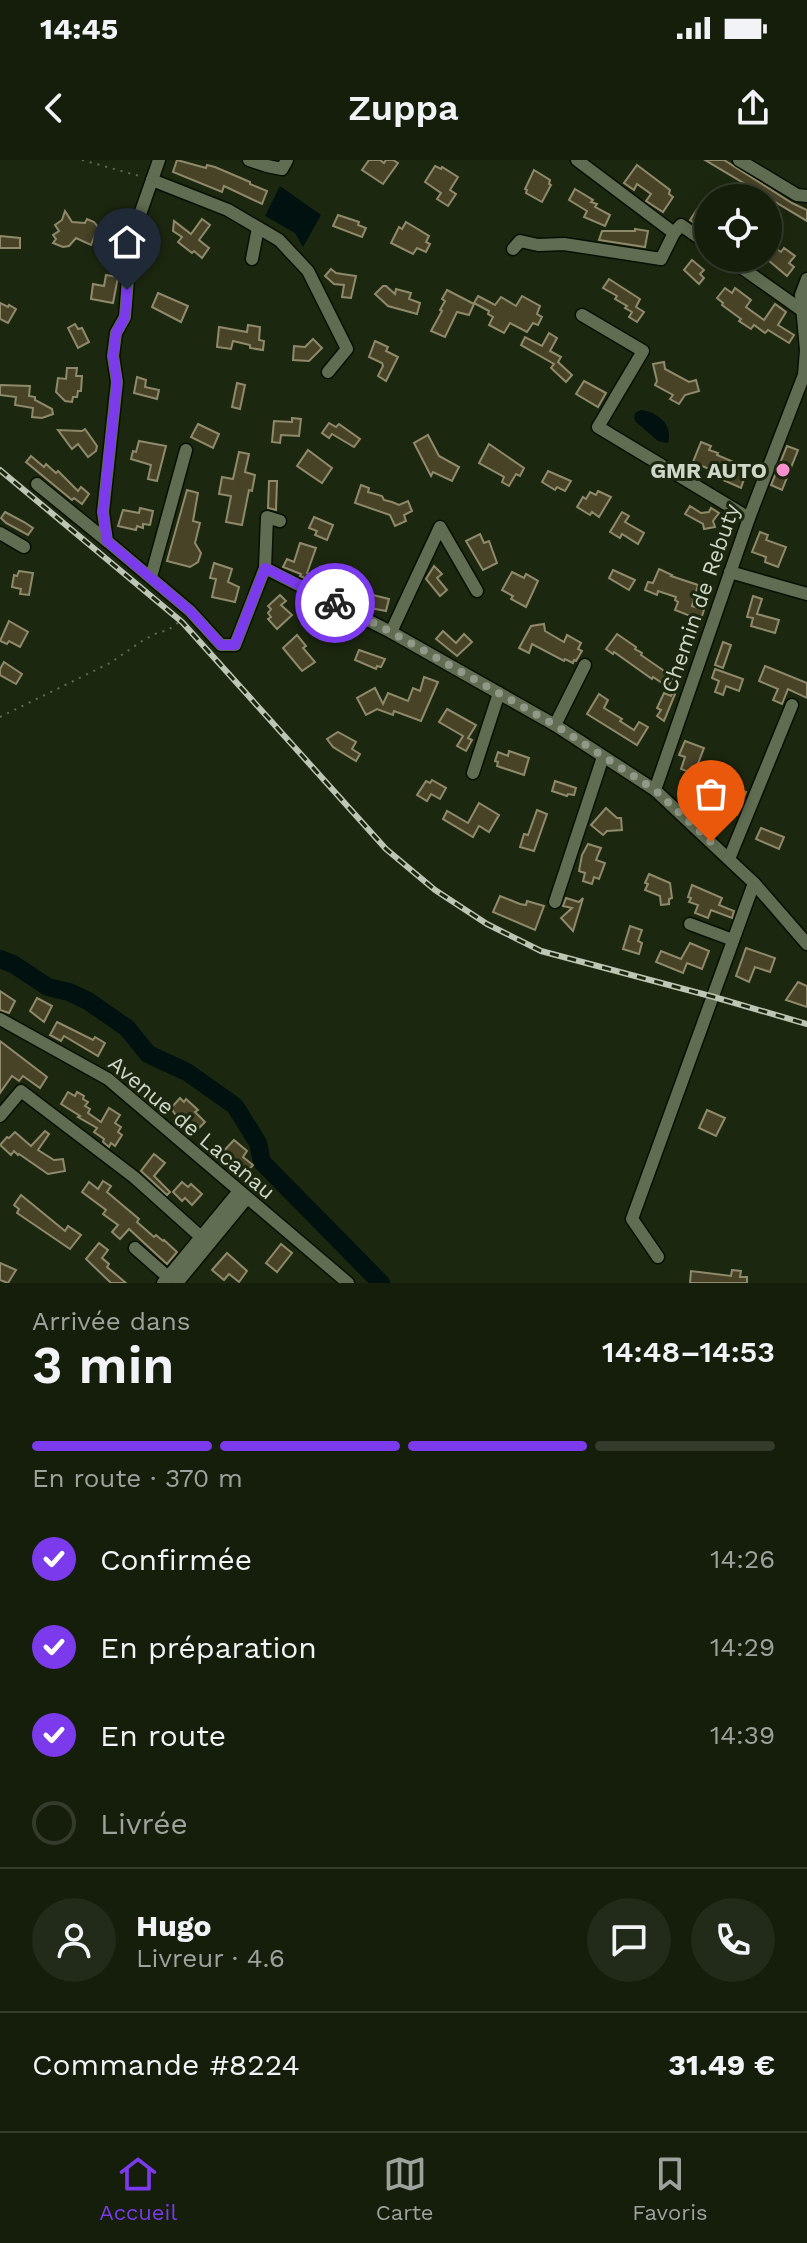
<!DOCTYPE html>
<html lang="fr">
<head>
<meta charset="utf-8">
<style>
  body { margin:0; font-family:"Work Sans",sans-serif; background:#222a19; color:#f1f3f6; height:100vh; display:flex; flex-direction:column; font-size:30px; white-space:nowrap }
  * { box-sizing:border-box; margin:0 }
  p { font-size:26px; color:#9da29d }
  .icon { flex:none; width:44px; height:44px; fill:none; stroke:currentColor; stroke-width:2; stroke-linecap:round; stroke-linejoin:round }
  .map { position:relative; height:1123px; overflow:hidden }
  .panel { display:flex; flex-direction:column; background:#151d0b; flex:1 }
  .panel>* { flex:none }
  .tools { position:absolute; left:694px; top:24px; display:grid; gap:16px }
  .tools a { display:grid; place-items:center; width:88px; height:88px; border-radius:50%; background:#151d0b; box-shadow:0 4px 20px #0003,0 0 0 2px #343b2c; font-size:40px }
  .pin { position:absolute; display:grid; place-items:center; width:68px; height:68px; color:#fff; margin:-82px -34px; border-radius:50% 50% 50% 0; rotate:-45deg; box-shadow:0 0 8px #0007 }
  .pin .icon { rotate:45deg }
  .courier { position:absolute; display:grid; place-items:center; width:80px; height:80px; margin:-40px; border:6px solid #7c3aed; border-radius:50%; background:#fff; color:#222; box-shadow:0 2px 10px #0007 }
  .head em { font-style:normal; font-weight:600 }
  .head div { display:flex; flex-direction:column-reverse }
  .head { display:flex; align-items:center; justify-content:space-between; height:136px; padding:0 32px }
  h1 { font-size:52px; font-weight:600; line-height:60px }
  .bar { display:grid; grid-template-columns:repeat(4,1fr); gap:12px 8px; align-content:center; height:96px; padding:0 32px }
  .bar i { height:10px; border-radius:6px; background:#343b2c }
  .bar .on { background:#7c3aed }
  .bar p { grid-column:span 4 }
  .line { display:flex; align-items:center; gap:20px; padding:0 32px; border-top:2px solid #343b2c }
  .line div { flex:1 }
  .round { display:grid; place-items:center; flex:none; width:84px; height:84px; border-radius:42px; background:#222a19 }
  ol { padding:0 32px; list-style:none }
  li { display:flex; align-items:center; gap:24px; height:88px }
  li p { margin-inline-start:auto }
  li .icon { padding:8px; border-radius:50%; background:#7c3aed; color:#fff; stroke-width:4 }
  li:last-child { color:#9da29d }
  li i { width:44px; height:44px; border:4px solid #343b2c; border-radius:50% }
  .status { display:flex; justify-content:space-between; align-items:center; height:56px; padding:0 40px; background:#151d0b; direction:ltr }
  .status svg { height:22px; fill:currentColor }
  header { display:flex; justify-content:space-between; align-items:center; height:104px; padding:0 32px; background:#151d0b; font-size:36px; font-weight:600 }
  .tabs { display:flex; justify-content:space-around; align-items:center; height:112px; border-top:2px solid #343b2c; background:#151d0b; font-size:22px; color:#9da29d }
  .tabs a { display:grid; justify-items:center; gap:4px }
  .tabs .on { color:#7c3aed }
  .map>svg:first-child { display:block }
</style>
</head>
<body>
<div class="status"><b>14:45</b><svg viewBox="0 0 49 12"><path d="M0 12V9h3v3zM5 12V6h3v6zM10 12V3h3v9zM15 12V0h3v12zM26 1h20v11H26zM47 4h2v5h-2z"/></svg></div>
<header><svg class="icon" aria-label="back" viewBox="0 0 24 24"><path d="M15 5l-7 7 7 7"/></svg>Zuppa<svg class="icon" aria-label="share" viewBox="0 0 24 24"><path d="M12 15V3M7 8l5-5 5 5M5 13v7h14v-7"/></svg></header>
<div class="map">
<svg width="807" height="1123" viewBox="0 0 807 1123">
  <rect width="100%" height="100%" fill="#1c270f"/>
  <!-- water -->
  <g fill="#00110f">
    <polygon points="280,26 321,55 303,87 295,73 265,56"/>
    <path d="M 641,250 C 658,252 673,265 668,283 L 658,281 L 636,262 L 634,258 L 635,253 Z"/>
  </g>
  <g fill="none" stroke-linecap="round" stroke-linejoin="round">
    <!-- river -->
    <polyline stroke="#00110f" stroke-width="18" points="0,799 13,804 48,827 69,832 88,841 127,868 148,894 187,912 235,946 258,983 262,1002 381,1123"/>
  </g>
  <!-- building -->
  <g fill="#484327" stroke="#8f8a6b" stroke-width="2">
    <polygon points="177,0 206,8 207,5 215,7 250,22 250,24 267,31 262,44 224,26 222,32 173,12"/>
    <polygon points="369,0 380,0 384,3 386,0 393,0 398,3 383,24 362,10"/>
    <polygon points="705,0 724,0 792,43 807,50 807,61"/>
    <polygon points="637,5 670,30 669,34 673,37 663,52 646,41 651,34 637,24 634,30 624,23"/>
    <polygon points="435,6 441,9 442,7 458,17 450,30 456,34 448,46 437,39 441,33 425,22"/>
    <polygon points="534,10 550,20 549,24 551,25 542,42 526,33 527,30 525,29"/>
    <polygon points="575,29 593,40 591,42 597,44 595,47 610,55 605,66 584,57 587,51 569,40"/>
    <polygon points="702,42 708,46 708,73 690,60"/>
    <polygon points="65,51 72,62 85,63 87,59 94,62 98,67 91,85 76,78 69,86 63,87 53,83 56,79 53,75 59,71 55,65 62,60"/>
    <polygon points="338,55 359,62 358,65 366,68 362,77 333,66"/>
    <polygon points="202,59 210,65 199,80 209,88 202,98 194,91 192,93 178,82 182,77 173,71 174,61 191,74"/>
    <polygon points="406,62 429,76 426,82 430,84 426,92 417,88 413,94 391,83 399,67 402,69"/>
    <polygon points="635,69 648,71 645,87 599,80 602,71 635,71"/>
    <polygon points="0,76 20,78 20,88 0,88"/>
    <polygon points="768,83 781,92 784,88 795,96 789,103 794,107 787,116 768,100"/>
    <polygon points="692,100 704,110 700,114 704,118 699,124 684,110"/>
    <polygon points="331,109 336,113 356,116 351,138 342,137 344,125 334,124 325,116"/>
    <polygon points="106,115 118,117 113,143 91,139 93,124 104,126"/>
    <polygon points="609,119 640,139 636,147 644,152 637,162 629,157 632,152 625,148 627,146 615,139 617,136 603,128"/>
    <polygon points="383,126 386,126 395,134 396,129 411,133 409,139 420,143 417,154 388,146 375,134"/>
    <polygon points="725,128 732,133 735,128 751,140 746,147 764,160 775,144 786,152 778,165 794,175 789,183 768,170 765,173 754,165 751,169 739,161 741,159 722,145 723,143 717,138"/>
    <polygon points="447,130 474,144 469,155 457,152 445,177 431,171 442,151 440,150 445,141 442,139"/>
    <polygon points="158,133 188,146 181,162 152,147"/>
    <polygon points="478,136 495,145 501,137 516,146 522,136 540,146 537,154 542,157 538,165 533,163 527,172 510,163 504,173 489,165 493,157 488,154 489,151 474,143"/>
    <polygon points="0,143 8,147 9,145 16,149 8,163 0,159"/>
    <polygon points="75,164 78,169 82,168 89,182 78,188 68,168"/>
    <polygon points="248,165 260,167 259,180 264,181 263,190 250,188 250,185 233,181 231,189 217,187 219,167 247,172"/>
    <polygon points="549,173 557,178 550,191 561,197 558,202 572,215 566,222 551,208 554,204 521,185 525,177 542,186"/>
    <polygon points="313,179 322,188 309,201 293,200 294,186 305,187"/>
    <polygon points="375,181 388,187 386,191 398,197 386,221 378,216 383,206 382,203 369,197"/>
    <polygon points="664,202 665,209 689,222 696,220 699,231 685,235 679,244 670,239 673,235 655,225 657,221 653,204"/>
    <polygon points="67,208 77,208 76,216 82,216 81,231 78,231 77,237 73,237 72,242 65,241 56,232 58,218 66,219"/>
    <polygon points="137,217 146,220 145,227 159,230 157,239 134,233"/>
    <polygon points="584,221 606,233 598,247 576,234"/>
    <polygon points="237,223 245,225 240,249 232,247"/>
    <polygon points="0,225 30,226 29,236 35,237 35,240 52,249 53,254 42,258 32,257 33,248 15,245 16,237 0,235"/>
    <polygon points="292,258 301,259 299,276 281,275 280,283 272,282 274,261 292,262"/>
    <polygon points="329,263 336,267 339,264 360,279 354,287 332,274 329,278 322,273"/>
    <polygon points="198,264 219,274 213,288 191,277"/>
    <polygon points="85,269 97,286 96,291 88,297 78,284 72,289 58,270 82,271"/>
    <polygon points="428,275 439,296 459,307 452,321 433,312 431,316 414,283"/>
    <polygon points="139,281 166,286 157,321 148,319 151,305 131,299 133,291 136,292"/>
    <polygon points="701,282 711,286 709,290 718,293 717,295 743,306 741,311 746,313 741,328 714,316 716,312 693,302"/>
    <polygon points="489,284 524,308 520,316 516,314 509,326 502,322 504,317 479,303"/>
    <polygon points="787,286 798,290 782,330 771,325"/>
    <polygon points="308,290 332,308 322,323 297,306"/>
    <polygon points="239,292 249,294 245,312 255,315 252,331 249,330 242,365 226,362 231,336 219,334 222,317 233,319"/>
    <polygon points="31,296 44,307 46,304 56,313 58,311 78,331 81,327 89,334 82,344 74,338 72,340 26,302"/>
    <polygon points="548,311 571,321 565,331 557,327 555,330 542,322"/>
    <polygon points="269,321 277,321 276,350 268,348"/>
    <polygon points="361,325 369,328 368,332 382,336 384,340 392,342 399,345 408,341 412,351 404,355 406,361 395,366 390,355 355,343"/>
    <polygon points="187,330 198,333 193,361 200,363 195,383 201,393 198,402 190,407 167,401"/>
    <polygon points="598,331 611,337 599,357 592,352 590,355 577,347 583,337 586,339 590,332 596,335"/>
    <polygon points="690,346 701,353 709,352 711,348 719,353 713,361 715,367 704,369 703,364 685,354"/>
    <polygon points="140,348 153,351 150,365 143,364 143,368 137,366 136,370 118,366 123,350 139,353"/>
    <polygon points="5,352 24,362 33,368 28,375 6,363 1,358"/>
    <polygon points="622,352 629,356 625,362 644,373 638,384 622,374 620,378 610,372"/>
    <polygon points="314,357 333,365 327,380 315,375 317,371 309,368"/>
    <polygon points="760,372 768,375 766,380 786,387 778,407 765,402 766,397 752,392"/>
    <polygon points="480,374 484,383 489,381 497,403 483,410 466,381"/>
    <polygon points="300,383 316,388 307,413 310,415 307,419 300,416 301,414 283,407 287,399 294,402"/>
    <polygon points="214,403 232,409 228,422 239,427 235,442 212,437 216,419 210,418"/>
    <polygon points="434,406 442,414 437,418 447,430 440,436 426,419"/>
    <polygon points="659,409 672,415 671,416 698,425 692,446 704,450 698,468 690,465 693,457 675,450 678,442 675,440 676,437 658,431 657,435 645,430 648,422 653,423"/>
    <polygon points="613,410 635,420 629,430 609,418"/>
    <polygon points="19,411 33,413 29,435 20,434 21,429 12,427 14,415 17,416"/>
    <polygon points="512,412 524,418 526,414 538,421 526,447 511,439 513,436 502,430"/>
    <polygon points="280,435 286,441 281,445 292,455 277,469 268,459 271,457 268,453 271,449 268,446"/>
    <polygon points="373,435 389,439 386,451 370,448"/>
    <polygon points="753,436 762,439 757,454 779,460 775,473 751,466 753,458 747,457"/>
    <polygon points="9,461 28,472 20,487 9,481 7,484 0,481"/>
    <polygon points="544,464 545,471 564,482 567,475 581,483 578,489 582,491 576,501 574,500 573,503 565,499 564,501 532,484 529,493 519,488 531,466"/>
    <polygon points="443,471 456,483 464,474 472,482 457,496 436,479"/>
    <polygon points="617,474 636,487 635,489 642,493 641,495 673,517 668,527 653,517 652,519 614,492 613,494 606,489"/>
    <polygon points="297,475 306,486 303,488 315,502 302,511 283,488"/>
    <polygon points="723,482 731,485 723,508 715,505"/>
    <polygon points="359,490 385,499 381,507 377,506 376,509 355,500"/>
    <polygon points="4,502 22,514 16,524 0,515 0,509"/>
    <polygon points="765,506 807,523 807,538 788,529 782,544 773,540 778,529 759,521"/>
    <polygon points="715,509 743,519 739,531 726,526 723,535 715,532 719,521 712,518"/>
    <polygon points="424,517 438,522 421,561 394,551 393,555 377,549 366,555 357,538 375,528 383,544 388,533 408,541 413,528 420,531"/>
    <polygon points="664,533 671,536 672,533 675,534 664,561 657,556 661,550 657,548"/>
    <polygon points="599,534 608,540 604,548 622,559 620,561 634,570 639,562 648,567 637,585 587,554"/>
    <polygon points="447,549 476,565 468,578 472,580 466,591 457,586 463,576 439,562"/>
    <polygon points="338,572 356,582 352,589 360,594 356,601 333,587 327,579"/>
    <polygon points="685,581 704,588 694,614 681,609 685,597 679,595"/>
    <polygon points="509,591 529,598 524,615 497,606 498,602 495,601 498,592 508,596"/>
    <polygon points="723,612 731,616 728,624 746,632 737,655 728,651 730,647 713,637"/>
    <polygon points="432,620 446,628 440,639 431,634 427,641 417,635 426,621 430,623"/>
    <polygon points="555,621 576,628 574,635 568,634 567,636 552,631"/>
    <polygon points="479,643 499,655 489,672 479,666 473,677 443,659 447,651 468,663"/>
    <polygon points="606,648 617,658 621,658 622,670 607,671 603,675 591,665"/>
    <polygon points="537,650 547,654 534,691 520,687 524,674 528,675"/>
    <polygon points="761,668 784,677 779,689 756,679"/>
    <polygon points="588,684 601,688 596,700 605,703 599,719 594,717 592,724 583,721 585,713 579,711 582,695"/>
    <polygon points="649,714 670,723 672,738 669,739 669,744 661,745 660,736 645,730 648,724 645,723"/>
    <polygon points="692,725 722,738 719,745 734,751 732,758 711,750 708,758 695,753 698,745 689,742 691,738 688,737"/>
    <polygon points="500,736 520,744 526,745 527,741 544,746 535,770 493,752"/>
    <polygon points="566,738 579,742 583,738 573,771 561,758 572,748 563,746"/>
    <polygon points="630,766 642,770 638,781 642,783 639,794 623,789"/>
    <polygon points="690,783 709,791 702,809 687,803 683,813 656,802 661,791 681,799"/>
    <polygon points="746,788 775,798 770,812 755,807 749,822 736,816"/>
    <polygon points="798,822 807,826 807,847 786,840"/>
    <polygon points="0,831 15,841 9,853 0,850"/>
    <polygon points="37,838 52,846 44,862 30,851"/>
    <polygon points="57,862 93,880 95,877 105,883 98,896 64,876 61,881 50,875"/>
    <polygon points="0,881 47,917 40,928 23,916 19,921 12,916 0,933"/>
    <polygon points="68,932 75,936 77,932 84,936 83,939 88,942 85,946 90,949 88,953 101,962 109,948 120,955 115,963 121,967 118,972 122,975 115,986 111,983 109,987 103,982 104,979 94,972 97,968 78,957 80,956 61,944"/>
    <polygon points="180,938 184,942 186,939 198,950 195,952 205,962 194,973 177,957 171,948"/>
    <polygon points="707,950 725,958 716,976 699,968"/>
    <polygon points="45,971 49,974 38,990 54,1000 63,999 65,1011 48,1014 19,994 18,995 14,991 11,995 0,985 7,977 9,978 15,972 31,986"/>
    <polygon points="234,980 247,991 243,997 253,1005 242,1017 219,996"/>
    <polygon points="154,994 165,1003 154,1016 170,1032 167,1035 141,1011"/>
    <polygon points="103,1021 111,1026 107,1032 139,1059 137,1062 154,1077 156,1075 163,1081 164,1080 177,1092 167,1104 129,1069 120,1079 112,1072 118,1065 103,1054 106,1050 82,1032 89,1022 98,1029"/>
    <polygon points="182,1022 188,1027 191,1024 202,1034 192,1045 185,1038 182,1041 173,1032"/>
    <polygon points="21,1035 65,1071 68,1066 81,1075 70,1089 17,1053 19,1049 14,1045"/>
    <polygon points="99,1083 108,1090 102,1098 109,1104 107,1107 126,1123 111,1123 86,1099"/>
    <polygon points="281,1084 292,1093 277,1112 266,1103"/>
    <polygon points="227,1093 247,1111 239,1122 229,1114 224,1120 212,1110"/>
    <polygon points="0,1103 16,1110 8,1123 0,1120"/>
    <polygon points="732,1110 741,1111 740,1117 747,1117 747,1123 690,1123 691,1111 731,1116"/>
  </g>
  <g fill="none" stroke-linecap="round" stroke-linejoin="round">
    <defs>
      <g id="minor">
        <polyline points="249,0 267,6 282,9 287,0"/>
        <polyline points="577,0 674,73"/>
        <polyline points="739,0 797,35 807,36"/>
        <polyline points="152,20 159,0"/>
        <polyline points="513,89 520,81 538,85 564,84 661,99 674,73 681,65 708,84"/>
        <polyline points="728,98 803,151"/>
        <polyline points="252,99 258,68"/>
        <polyline points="582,155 643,191 598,267 749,358"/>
        <polyline points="328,212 347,189 308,111 279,80 228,50 152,20 131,80 125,157 116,173 113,196 117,222 103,352 107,381 190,451 221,485 235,485 265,408 391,472 555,565 655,630 754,723 807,784"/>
        <polyline points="37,324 107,381"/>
        <polyline points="0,373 24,387"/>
        <polyline points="265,408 267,357 280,361"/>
        <polyline points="730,412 807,434"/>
        <polyline points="151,417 186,290"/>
        <polyline points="391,472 440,367 477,431"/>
        <polyline points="555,565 585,505"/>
        <polyline points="473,613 499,533"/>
        <polyline points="655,630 749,358 804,215 806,190 801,135 807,119"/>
        <polyline points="729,699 792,545"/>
        <polyline points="555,742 603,597"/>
        <polyline points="690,764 733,780"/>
        <polyline points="0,859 108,919 348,1123"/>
        <polyline points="0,956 21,931 134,1017 201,1077"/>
        <polyline points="135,1088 168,1117"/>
        <polyline points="658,1097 632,1059 754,723"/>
        <polyline points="163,1123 239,1031"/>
        <polyline points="177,1123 247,1038"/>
      </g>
    </defs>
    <!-- minor casing -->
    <use href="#minor" stroke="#071000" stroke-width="15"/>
    <!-- path -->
    <g stroke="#616b57" stroke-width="2" stroke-dasharray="2 6" stroke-linecap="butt">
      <polyline points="82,0 143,17"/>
      <polyline points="0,557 110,503 142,481 157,473 168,470 182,460"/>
    </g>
    <!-- minor -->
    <use href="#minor" stroke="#606d52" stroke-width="12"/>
    <defs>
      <polyline id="rail" points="0,310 182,462 386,689 435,730 487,764 541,791 714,837 807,864"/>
    </defs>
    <!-- rail casing -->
    <use href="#rail" stroke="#bdc5b5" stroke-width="6"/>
    <!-- rail -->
    <use href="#rail" stroke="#1c270f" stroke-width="3" stroke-dasharray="9" stroke-linecap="butt"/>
  </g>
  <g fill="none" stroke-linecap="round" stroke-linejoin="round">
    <!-- done -->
    <polyline stroke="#909987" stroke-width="8" stroke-dasharray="0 14.4" points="335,443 391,472 555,565 655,630 711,682"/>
    <!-- route -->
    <polyline stroke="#7c3aed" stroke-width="10" points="127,130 125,157 116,173 113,196 117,222 103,352 107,381 190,451 221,485 235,485 265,408 335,443"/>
  </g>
  <!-- markers -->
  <circle fill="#f790cd" stroke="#1c270f" stroke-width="3" cx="783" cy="310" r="8"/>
  <g text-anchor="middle" stroke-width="6" stroke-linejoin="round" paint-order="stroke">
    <!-- poi labels -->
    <g font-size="22" font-weight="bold" fill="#cfd7c8" stroke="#1c270f" text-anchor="end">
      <text x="767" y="318">GMR AUTO</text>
    </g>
    <!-- street labels -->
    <g font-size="22" fill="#cfd7c8" stroke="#1c270f">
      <text transform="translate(700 438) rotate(-71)" y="8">Chemin de Rebuty</text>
      <text transform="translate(192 967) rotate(40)" y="8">Avenue de Lacanau</text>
    </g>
  </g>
</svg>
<div class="tools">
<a><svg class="icon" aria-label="locate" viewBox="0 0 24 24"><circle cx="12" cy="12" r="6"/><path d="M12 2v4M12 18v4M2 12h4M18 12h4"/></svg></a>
</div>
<div class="pin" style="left:711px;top:682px;background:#ea580c"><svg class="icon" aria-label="bag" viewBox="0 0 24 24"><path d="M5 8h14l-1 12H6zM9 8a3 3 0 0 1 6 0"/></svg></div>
<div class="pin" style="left:127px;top:130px;background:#1f2937"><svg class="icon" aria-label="home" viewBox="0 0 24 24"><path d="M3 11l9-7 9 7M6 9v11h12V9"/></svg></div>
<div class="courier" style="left:335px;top:443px"><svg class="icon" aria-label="bike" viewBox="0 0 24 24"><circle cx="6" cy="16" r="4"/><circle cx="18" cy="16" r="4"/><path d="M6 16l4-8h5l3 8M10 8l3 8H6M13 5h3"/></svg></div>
</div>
<section class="panel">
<div class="head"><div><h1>3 min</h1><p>Arrivée dans</p></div><em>14:48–14:53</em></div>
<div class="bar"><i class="on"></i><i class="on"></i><i class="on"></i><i></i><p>En route · 370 m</p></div>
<ol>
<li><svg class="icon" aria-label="check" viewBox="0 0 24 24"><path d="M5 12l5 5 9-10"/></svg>Confirmée<p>14:26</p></li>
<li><svg class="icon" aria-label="check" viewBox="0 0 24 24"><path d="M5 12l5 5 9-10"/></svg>En préparation<p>14:29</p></li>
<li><svg class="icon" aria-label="check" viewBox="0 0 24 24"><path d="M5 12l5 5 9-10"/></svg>En route<p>14:39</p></li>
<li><i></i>Livrée</li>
</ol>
<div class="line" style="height:144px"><a class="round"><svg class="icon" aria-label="person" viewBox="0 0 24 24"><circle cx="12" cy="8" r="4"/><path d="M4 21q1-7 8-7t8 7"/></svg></a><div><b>Hugo</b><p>Livreur · 4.6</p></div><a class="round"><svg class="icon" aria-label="chat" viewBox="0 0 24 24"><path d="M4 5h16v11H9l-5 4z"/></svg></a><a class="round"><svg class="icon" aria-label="phone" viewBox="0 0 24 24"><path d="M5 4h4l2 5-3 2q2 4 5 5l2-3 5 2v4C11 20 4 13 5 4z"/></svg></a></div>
<div class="line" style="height:104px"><div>Commande #8224</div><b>31.49 €</b></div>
</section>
<nav class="tabs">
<a class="on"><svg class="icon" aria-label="home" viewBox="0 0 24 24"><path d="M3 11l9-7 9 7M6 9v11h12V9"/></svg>Accueil</a>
<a><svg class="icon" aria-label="map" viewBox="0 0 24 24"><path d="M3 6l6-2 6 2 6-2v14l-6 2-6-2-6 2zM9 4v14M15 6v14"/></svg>Carte</a>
<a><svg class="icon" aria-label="saved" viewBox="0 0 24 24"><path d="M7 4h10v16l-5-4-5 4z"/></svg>Favoris</a>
</nav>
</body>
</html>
